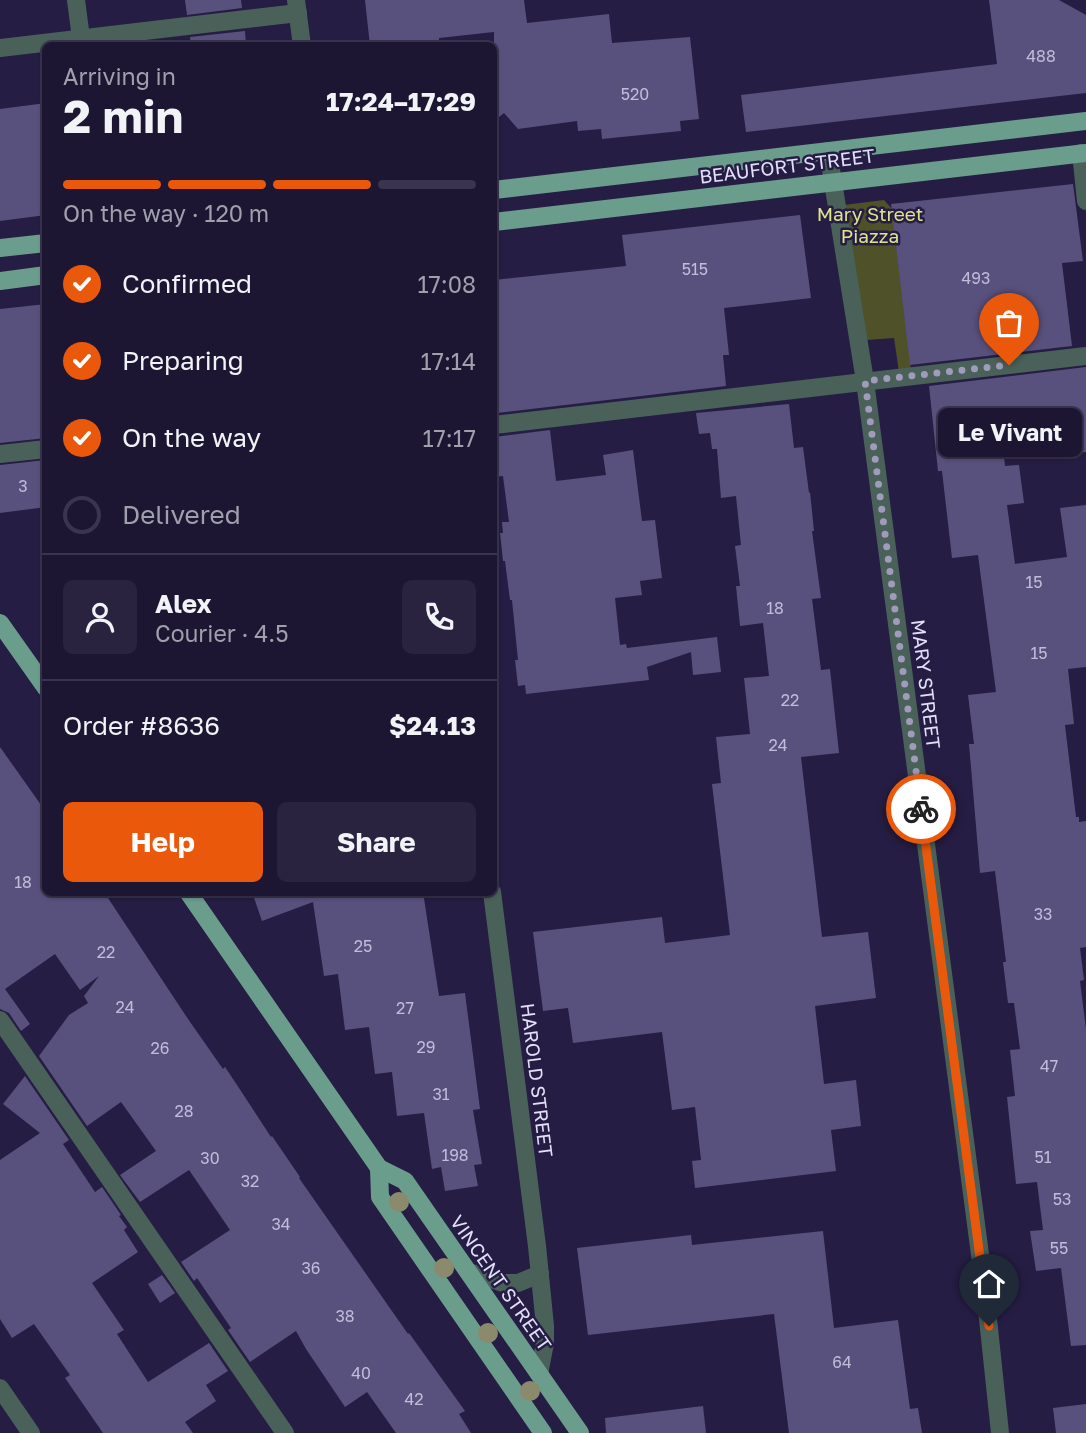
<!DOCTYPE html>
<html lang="en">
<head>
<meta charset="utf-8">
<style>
  body { margin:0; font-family:"Golos Text",sans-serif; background:#29233f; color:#f1f3f6; height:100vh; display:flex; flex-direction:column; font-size:26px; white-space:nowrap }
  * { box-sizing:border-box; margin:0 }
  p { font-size:23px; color:#a09fac }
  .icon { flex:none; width:38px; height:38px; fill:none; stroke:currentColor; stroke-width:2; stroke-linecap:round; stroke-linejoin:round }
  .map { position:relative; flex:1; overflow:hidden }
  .details { position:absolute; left:42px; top:42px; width:455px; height:854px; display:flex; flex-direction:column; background:#1c1633; border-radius:10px; box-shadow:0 2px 5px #0004,0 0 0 2px #3a354e }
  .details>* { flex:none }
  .pin { position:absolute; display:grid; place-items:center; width:60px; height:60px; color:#fff; margin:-72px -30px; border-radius:50% 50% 50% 0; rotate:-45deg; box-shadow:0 0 7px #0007 }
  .pin .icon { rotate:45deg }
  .courier { position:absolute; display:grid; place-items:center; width:70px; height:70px; margin:-35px; border:5px solid #ea580c; border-radius:50%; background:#fff; color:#222; box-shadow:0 2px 9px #0007 }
  .bubble { position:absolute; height:49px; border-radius:10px; background:#1c1633; box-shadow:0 2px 5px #0004,0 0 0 2px #3a354e; font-size:23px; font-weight:700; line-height:49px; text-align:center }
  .overview em { font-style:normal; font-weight:700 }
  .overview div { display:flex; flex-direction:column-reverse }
  .overview { display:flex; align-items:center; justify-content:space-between; height:119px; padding:0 21px }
  h1 { font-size:46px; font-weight:700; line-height:52px }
  .bar { display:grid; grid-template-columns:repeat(4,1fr); gap:10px 7px; align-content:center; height:84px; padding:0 21px }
  .bar i { height:9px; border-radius:5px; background:#3a354e }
  .bar .active { background:#ea580c }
  .bar p { grid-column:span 4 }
  .line { display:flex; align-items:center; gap:18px; padding:0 21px; border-top:2px solid #3a354e }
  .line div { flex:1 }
  .round { display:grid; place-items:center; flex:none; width:74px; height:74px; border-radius:10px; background:#29233f }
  ol { padding:0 21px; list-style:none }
  li { display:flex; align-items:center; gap:21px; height:77px }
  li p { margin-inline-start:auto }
  li .icon { padding:7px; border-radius:50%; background:#ea580c; color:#fff; stroke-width:4 }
  li:last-child { color:#a09fac }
  li i { width:38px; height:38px; border:4px solid #3a354e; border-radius:50% }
  .cta { display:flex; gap:14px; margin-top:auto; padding:14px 21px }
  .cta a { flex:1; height:80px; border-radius:10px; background:#ea580c; color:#fff; font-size:28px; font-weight:700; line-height:80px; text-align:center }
  .cta a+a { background:#29233f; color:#f1f3f6 }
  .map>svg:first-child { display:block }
</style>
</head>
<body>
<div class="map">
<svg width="1086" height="1433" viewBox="0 0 1086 1433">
  <rect width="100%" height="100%" fill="#261d44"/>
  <!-- green -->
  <polygon fill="#4f5129" points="884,200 892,209 911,370 899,372 894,338 866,340 844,205"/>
  <!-- building -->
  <g fill="#59517d">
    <polygon points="185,0 241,0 242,8 187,15"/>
    <polygon points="365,0 524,0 527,23 609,14 612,43 690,37 699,119 680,121 681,131 602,139 601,129 578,131 577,121 518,129 504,113 494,121 494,32 439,38 439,46 370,46"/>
    <polygon points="989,0 1059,0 1086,15 1086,93 746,132 741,95 997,64"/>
    <polygon points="245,31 246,46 191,46 190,37"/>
    <polygon points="46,103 46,215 0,221 0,109"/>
    <polygon points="1073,184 1083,261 1062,263 1072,346 910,365 891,204"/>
    <polygon points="800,215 811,298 724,308 729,355 723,355 726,386 497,413 494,383 494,280 626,266 622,235"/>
    <polygon points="46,304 46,438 0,443 0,309"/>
    <polygon points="1086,367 1086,452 1065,454 1060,412 1000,419 1005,466 1019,465 1024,503 1007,505 1015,564 1067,557 1060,508 1086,505 1086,667 1068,669 1074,724 1065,725 1076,817 1079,817 1079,822 1086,821 1086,947 1080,948 1084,980 1080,981 1086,1029 1086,1345 1071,1346 1061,1268 1036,1271 1030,1231 1043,1230 1037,1182 1016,1184 1007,1097 1015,1096 1010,1050 1020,1049 1014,1003 1008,1003 1003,962 1006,962 995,871 980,873 969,744 974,744 968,695 996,692 978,555 952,558 942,471 938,471 929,386"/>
    <polygon points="789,404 794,448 803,447 809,493 810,492 814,531 812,531 821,598 812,599 821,670 830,669 839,753 801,757 822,937 868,932 876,998 815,1006 824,1084 856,1080 861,1126 831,1130 836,1171 695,1188 692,1161 701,1160 695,1107 672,1110 662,1032 573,1043 568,1008 543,1011 533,932 662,917 665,943 730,935 712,784 721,783 716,737 750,734 744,678 769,676 763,623 740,626 736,586 740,586 735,546 741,545 736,496 721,498 717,449 712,449 710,433 699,434 696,413"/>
    <polygon points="550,430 556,481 606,475 603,455 633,450 642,521 655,520 662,578 640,581 642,595 615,598 620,645 626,644 627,648 717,637 721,672 693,675 691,652 647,667 649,680 526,694 525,685 518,686 515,660 518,660 512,600 510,600 505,561 503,561 500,533 503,533 502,522 509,522 503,476 494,477 494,437"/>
    <polygon points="46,460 46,507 0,513 0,465"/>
    <polygon points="0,747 46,812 46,892 104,892 188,1019 223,1069 225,1067 239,1088 271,1137 272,1136 300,1177 299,1178 408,1334 409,1333 465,1411 459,1414 471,1433 396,1433 367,1392 345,1407 306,1349 296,1331 250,1362 228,1330 231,1328 197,1278 194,1281 181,1262 230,1230 189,1170 140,1202 120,1175 156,1151 121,1102 87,1126 39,1056 69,1015 88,1003 84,996 99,976 80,990 55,954 5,989 30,1024 21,1031 9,1013 0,1009"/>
    <polygon points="252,892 423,892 439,996 465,993 480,1109 473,1110 482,1164 474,1165 478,1186 445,1191 441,1167 432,1169 424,1113 397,1116 392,1072 375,1074 369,1027 345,1030 338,974 324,976 313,902 262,921"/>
    <polygon points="25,1076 69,1140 63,1144 95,1192 102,1187 121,1215 119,1216 127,1227 124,1230 138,1252 92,1283 124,1330 117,1334 148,1382 209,1343 228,1371 206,1385 216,1401 185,1422 193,1433 103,1433 65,1378 70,1375 34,1324 12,1338 0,1319 0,1160 40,1133 3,1104"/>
    <polygon points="823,1231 834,1328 898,1320 910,1409 918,1408 922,1433 789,1433 774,1314 588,1335 577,1248 691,1235 692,1245"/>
    <polygon points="162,1275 175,1293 160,1303 148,1284"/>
    <polygon points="1086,1404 1086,1433 1056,1433 1053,1408"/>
    <polygon points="703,1406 706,1433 606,1433 605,1418"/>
  </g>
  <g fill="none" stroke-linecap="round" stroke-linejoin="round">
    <!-- minor -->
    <g stroke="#4a6159" stroke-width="18">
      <polyline points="76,0 81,38"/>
      <polyline points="296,0 302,46"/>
      <polyline points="0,48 298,13"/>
      <polyline points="828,151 865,381 986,1300 1000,1433"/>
      <polyline points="1081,153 1086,201"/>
      <polyline points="494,425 1086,356"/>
      <polyline points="0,454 46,449"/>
      <polyline points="492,892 537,1246 545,1326 545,1343 539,1374"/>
      <polyline points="0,1020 285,1433"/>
      <polyline points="469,1272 503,1283 518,1283 540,1274"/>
      <polyline points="0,1388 31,1433"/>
    </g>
    <!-- major -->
    <g stroke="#6b9d8d" stroke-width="18">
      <polyline points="494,190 1086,121"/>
      <polyline points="494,222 1086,153"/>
      <polyline points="0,248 46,243"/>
      <polyline points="0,281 46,275"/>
      <polyline points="0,623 46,688"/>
      <polyline points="188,892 379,1168 405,1181 580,1433"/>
      <polyline points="379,1168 380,1197 543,1433"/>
    </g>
  </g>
  <!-- trees -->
  <g fill="#8c8a6c">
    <circle cx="399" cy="1202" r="10"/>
    <circle cx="444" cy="1268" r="10"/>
    <circle cx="488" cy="1333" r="10"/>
    <circle cx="530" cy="1391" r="10"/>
  </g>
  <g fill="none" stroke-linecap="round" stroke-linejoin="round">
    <!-- done -->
    <polyline stroke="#a09bba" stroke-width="7" stroke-dasharray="0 12.6" points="921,809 865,381 1009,365"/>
    <!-- route -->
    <polyline stroke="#ea580c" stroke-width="9" points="921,809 989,1326"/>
  </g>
  <g text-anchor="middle" stroke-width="5" stroke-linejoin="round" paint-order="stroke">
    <!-- number labels -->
    <g font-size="16" fill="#c0bcda">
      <text x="1041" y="62">488</text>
      <text x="635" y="100">520</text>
      <text x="695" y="275">515</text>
      <text x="976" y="284">493</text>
      <text x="23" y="492">3</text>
      <text x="1034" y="588">15</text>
      <text x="775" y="614">18</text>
      <text x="1039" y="659">15</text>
      <text x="790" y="706">22</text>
      <text x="778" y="751">24</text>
      <text x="23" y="888">18</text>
      <text x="1043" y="920">33</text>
      <text x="363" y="952">25</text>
      <text x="106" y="958">22</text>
      <text x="125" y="1013">24</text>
      <text x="405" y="1014">27</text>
      <text x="426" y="1053">29</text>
      <text x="160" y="1054">26</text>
      <text x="1049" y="1072">47</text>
      <text x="441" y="1100">31</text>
      <text x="184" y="1117">28</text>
      <text x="455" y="1161">198</text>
      <text x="1043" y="1163">51</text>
      <text x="210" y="1164">30</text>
      <text x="250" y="1187">32</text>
      <text x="1062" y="1205">53</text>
      <text x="281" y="1230">34</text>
      <text x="1059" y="1254">55</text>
      <text x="311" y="1274">36</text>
      <text x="345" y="1322">38</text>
      <text x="842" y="1368">64</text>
      <text x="361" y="1379">40</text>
      <text x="414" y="1405">42</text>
    </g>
    <!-- street labels -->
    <g font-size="19" fill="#e2dff9" stroke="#261d44">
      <text transform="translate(787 166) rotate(-7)" y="7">BEAUFORT STREET</text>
      <text transform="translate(926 684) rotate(83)" y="7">MARY STREET</text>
      <text transform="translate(537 1080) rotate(83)" y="7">HAROLD STREET</text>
      <text transform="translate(501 1283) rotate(55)" y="7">VINCENT STREET</text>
    </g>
    <!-- park labels -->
    <g font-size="19" fill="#dfe48c" stroke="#261d44">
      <text x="870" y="221">Mary Street<tspan x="870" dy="22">Piazza</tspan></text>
    </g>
  </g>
</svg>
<div class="pin" style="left:1009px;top:365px;background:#ea580c"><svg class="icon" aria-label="bag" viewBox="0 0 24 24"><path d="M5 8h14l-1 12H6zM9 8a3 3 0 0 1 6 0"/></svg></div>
<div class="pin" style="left:989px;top:1326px;background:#1f2937"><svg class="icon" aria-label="home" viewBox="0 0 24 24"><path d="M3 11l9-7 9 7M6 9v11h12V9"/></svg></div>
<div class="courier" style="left:921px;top:809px"><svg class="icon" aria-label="bike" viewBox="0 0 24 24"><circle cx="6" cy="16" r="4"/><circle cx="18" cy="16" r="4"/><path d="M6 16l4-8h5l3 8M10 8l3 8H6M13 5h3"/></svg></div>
<div class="bubble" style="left:938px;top:408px;width:144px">Le Vivant</div>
<section class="details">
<div class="overview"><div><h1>2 min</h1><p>Arriving in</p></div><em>17:24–17:29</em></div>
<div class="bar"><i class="active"></i><i class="active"></i><i class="active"></i><i></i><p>On the way · 120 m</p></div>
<ol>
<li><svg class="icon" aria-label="check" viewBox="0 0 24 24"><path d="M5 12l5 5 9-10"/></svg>Confirmed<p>17:08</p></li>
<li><svg class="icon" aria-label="check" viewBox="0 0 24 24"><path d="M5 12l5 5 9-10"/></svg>Preparing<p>17:14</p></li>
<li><svg class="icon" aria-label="check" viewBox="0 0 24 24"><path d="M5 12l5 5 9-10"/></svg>On the way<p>17:17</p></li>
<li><i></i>Delivered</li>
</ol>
<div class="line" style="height:126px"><a class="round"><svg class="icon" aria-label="person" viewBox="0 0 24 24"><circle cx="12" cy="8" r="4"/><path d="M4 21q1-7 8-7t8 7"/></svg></a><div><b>Alex</b><p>Courier · 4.5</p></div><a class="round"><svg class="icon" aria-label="phone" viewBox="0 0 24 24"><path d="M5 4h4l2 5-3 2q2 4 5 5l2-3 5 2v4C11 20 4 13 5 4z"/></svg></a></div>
<div class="line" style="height:91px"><div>Order #8636</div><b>$24.13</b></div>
<div class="cta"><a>Help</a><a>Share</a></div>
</section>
</div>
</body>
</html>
